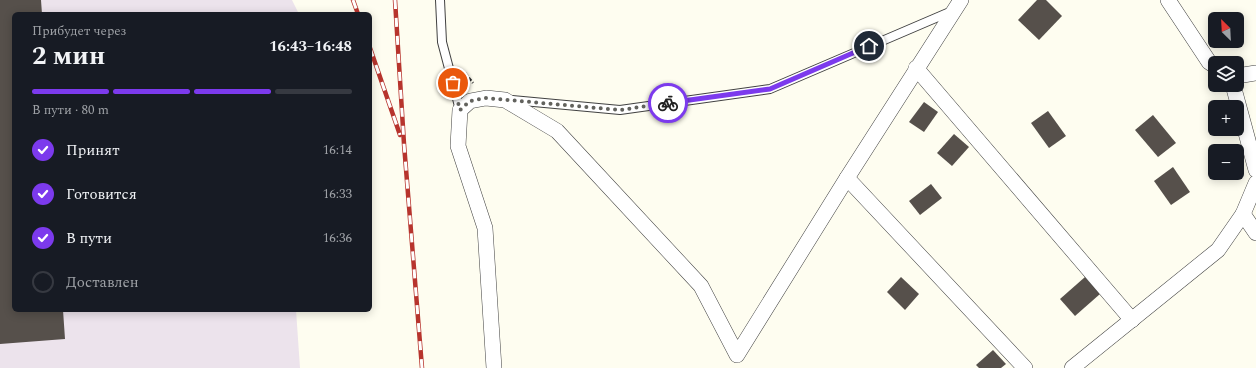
<!DOCTYPE html>
<html lang="ru">
<head>
<meta charset="utf-8">
<style>
  body { margin:0; font-family:Spectral,serif; background:#20242c; color:#f1f3f6; height:100vh; display:flex; flex-direction:column; font-size:15px; white-space:nowrap }
  * { box-sizing:border-box; margin:0 }
  p { font-size:13px; color:#9ea1a6 }
  .icon { flex:none; width:22px; height:22px; fill:none; stroke:currentColor; stroke-width:2; stroke-linecap:round; stroke-linejoin:round }
  .map { position:relative; flex:1; overflow:hidden }
  .drawer { position:absolute; left:12px; top:12px; width:360px; height:300px; display:flex; flex-direction:column; background:#171b24; border-radius:6px; box-shadow:0 2px 10px #0003 }
  .drawer>* { flex:none }
  .needle { width:26px; rotate:336deg }
  .buttons { position:absolute; left:1208px; top:12px; display:grid; gap:8px }
  .buttons a { display:grid; place-items:center; width:36px; height:36px; border-radius:6px; background:#171b24; box-shadow:0 2px 10px #0003; font-size:20px }
  .pin { position:absolute; display:grid; place-items:center; width:34px; height:34px; color:#fff; margin:-17px; border:2px solid #fff; border-radius:50%; box-shadow:0 1px 4px #0007 }
  .courier { position:absolute; display:grid; place-items:center; width:40px; height:40px; margin:-20px; border:3px solid #7c3aed; border-radius:50%; background:#fff; color:#222; box-shadow:0 1px 5px #0007 }
  .headline em { font-style:normal; font-weight:700 }
  .headline div { display:flex; flex-direction:column-reverse }
  .headline { display:flex; align-items:center; justify-content:space-between; height:68px; padding:0 20px }
  h1 { font-size:26px; font-weight:700; line-height:30px }
  .bar { display:grid; grid-template-columns:repeat(4,1fr); gap:6px 4px; align-content:center; height:48px; padding:0 20px }
  .bar i { height:5px; border-radius:3px; background:#363941 }
  .bar .current { background:#7c3aed }
  .bar p { grid-column:span 4 }
  ol { padding:0 20px; list-style:none }
  li { display:flex; align-items:center; gap:12px; height:44px }
  li p { margin-inline-start:auto }
  li .icon { padding:4px; border-radius:50%; background:#7c3aed; color:#fff; stroke-width:4 }
  li:last-child { color:#9ea1a6 }
  li i { width:22px; height:22px; border:2px solid #363941; border-radius:50% }
  .map>svg:first-child { display:block }
</style>
</head>
<body>
<div class="map">
<svg width="1256" height="368" viewBox="0 0 1256 368">
  <rect width="100%" height="100%" fill="#fefdf0"/>
  <!-- industrial -->
  <polygon fill="#ece3ec" points="0,0 292,0 299,14 14,14 14,310 296,310 300,368 0,368"/>
  <!-- building -->
  <g fill="#56504b">
    <polygon points="0,0 41,0 42,14 14,14 14,310 63,310 65,339 0,344"/>
    <polygon points="1037,0 1046,0 1062,16 1039,40 1018,20"/>
    <polygon points="924,102 938,112 924,132 909,122"/>
    <polygon points="1048,111 1066,136 1049,148 1031,123"/>
    <polygon points="1153,115 1176,143 1158,157 1135,130"/>
    <polygon points="954,134 969,147 952,166 937,153"/>
    <polygon points="1173,167 1190,192 1171,205 1154,181"/>
    <polygon points="931,184 942,198 920,215 909,201"/>
    <polygon points="901,277 919,294 905,310 887,292"/>
    <polygon points="1085,277 1100,294 1075,316 1060,299"/>
    <polygon points="993,350 1006,364 1001,368 979,368 976,365"/>
  </g>
  <g fill="none" stroke-linecap="round" stroke-linejoin="round">
    <defs>
      <g id="lane">
        <polyline points="440,0 442,42 460,110"/>
        <polyline points="512,100 620,110 770,89 952,11"/>
      </g>
      <g id="street">
        <polyline points="1168,0 1209,62 1215,66"/>
        <polyline points="916,68 1132,320"/>
        <polyline points="1237,76 1256,73"/>
        <polyline points="1233,85 1256,170"/>
        <polyline points="847,178 1025,368"/>
        <polyline points="1243,214 1256,233"/>
        <polyline points="494,368 485,228 458,146 460,110 470,101 486,98 505,100 557,131 701,286 737,355 847,178 961,0"/>
        <polyline points="1072,368 1218,250 1243,214 1256,183"/>
      </g>
    </defs>
    <!-- lane casing -->
    <use href="#lane" stroke="#414141" stroke-width="10"/>
    <!-- street casing -->
    <use href="#street" stroke="#414141" stroke-width="16"/>
    <!-- path -->
    <polyline stroke="#303030" stroke-width="2.5" stroke-dasharray="4 2" stroke-linecap="butt" points="465,73 473,83"/>
    <!-- lane -->
    <use href="#lane" stroke="#fff" stroke-width="8"/>
    <!-- street -->
    <use href="#street" stroke="#fff" stroke-width="15"/>
    <defs>
      <g id="rail">
        <polyline points="353,0 358,14"/>
        <polyline points="395,0 404,144 422,368"/>
        <polyline points="370,48 400,135"/>
      </g>
    </defs>
    <!-- rail casing -->
    <use href="#rail" stroke="#b7342d" stroke-width="4.5"/>
    <!-- rail -->
    <use href="#rail" stroke="#fff" stroke-width="3" stroke-dasharray="9" stroke-linecap="butt"/>
  </g>
  <g fill="none" stroke-linecap="round" stroke-linejoin="round">
    <!-- done -->
    <polyline stroke="#62625d" stroke-width="4" stroke-dasharray="0 7.2" points="453,83 460,110 470,101 486,98 620,110 668,103"/>
    <!-- route -->
    <polyline stroke="#7c3aed" stroke-width="5" points="668,103 770,89 869,46"/>
  </g>
</svg>
<div class="buttons">
<a><svg class="needle" viewBox="-14 -14 28 28"><path d="M0-13l5 13h-10z" fill="#e53935"/><path d="M0 13l5-13h-10z" fill="#9ea1a6"/></svg></a>
<a><svg class="icon" aria-label="layers" viewBox="0 0 24 24"><path d="M12 4l9 5-9 5-9-5zM3 14l9 5 9-5"/></svg></a>
<a>+</a>
<a>−</a>
</div>
<div class="pin" style="left:453px;top:83px;background:#ea580c"><svg class="icon" aria-label="bag" viewBox="0 0 24 24"><path d="M5 8h14l-1 12H6zM9 8a3 3 0 0 1 6 0"/></svg></div>
<div class="pin" style="left:869px;top:46px;background:#1f2937"><svg class="icon" aria-label="home" viewBox="0 0 24 24"><path d="M3 11l9-7 9 7M6 9v11h12V9"/></svg></div>
<div class="courier" style="left:668px;top:103px"><svg class="icon" aria-label="bike" viewBox="0 0 24 24"><circle cx="6" cy="16" r="4"/><circle cx="18" cy="16" r="4"/><path d="M6 16l4-8h5l3 8M10 8l3 8H6M13 5h3"/></svg></div>
<section class="drawer">
<div class="headline"><div><h1>2 мин</h1><p>Прибудет через</p></div><em>16:43–16:48</em></div>
<div class="bar"><i class="current"></i><i class="current"></i><i class="current"></i><i></i><p>В пути · 80 m</p></div>
<ol>
<li><svg class="icon" aria-label="check" viewBox="0 0 24 24"><path d="M5 12l5 5 9-10"/></svg>Принят<p>16:14</p></li>
<li><svg class="icon" aria-label="check" viewBox="0 0 24 24"><path d="M5 12l5 5 9-10"/></svg>Готовится<p>16:33</p></li>
<li><svg class="icon" aria-label="check" viewBox="0 0 24 24"><path d="M5 12l5 5 9-10"/></svg>В пути<p>16:36</p></li>
<li><i></i>Доставлен</li>
</ol>
</section>
</div>
</body>
</html>
